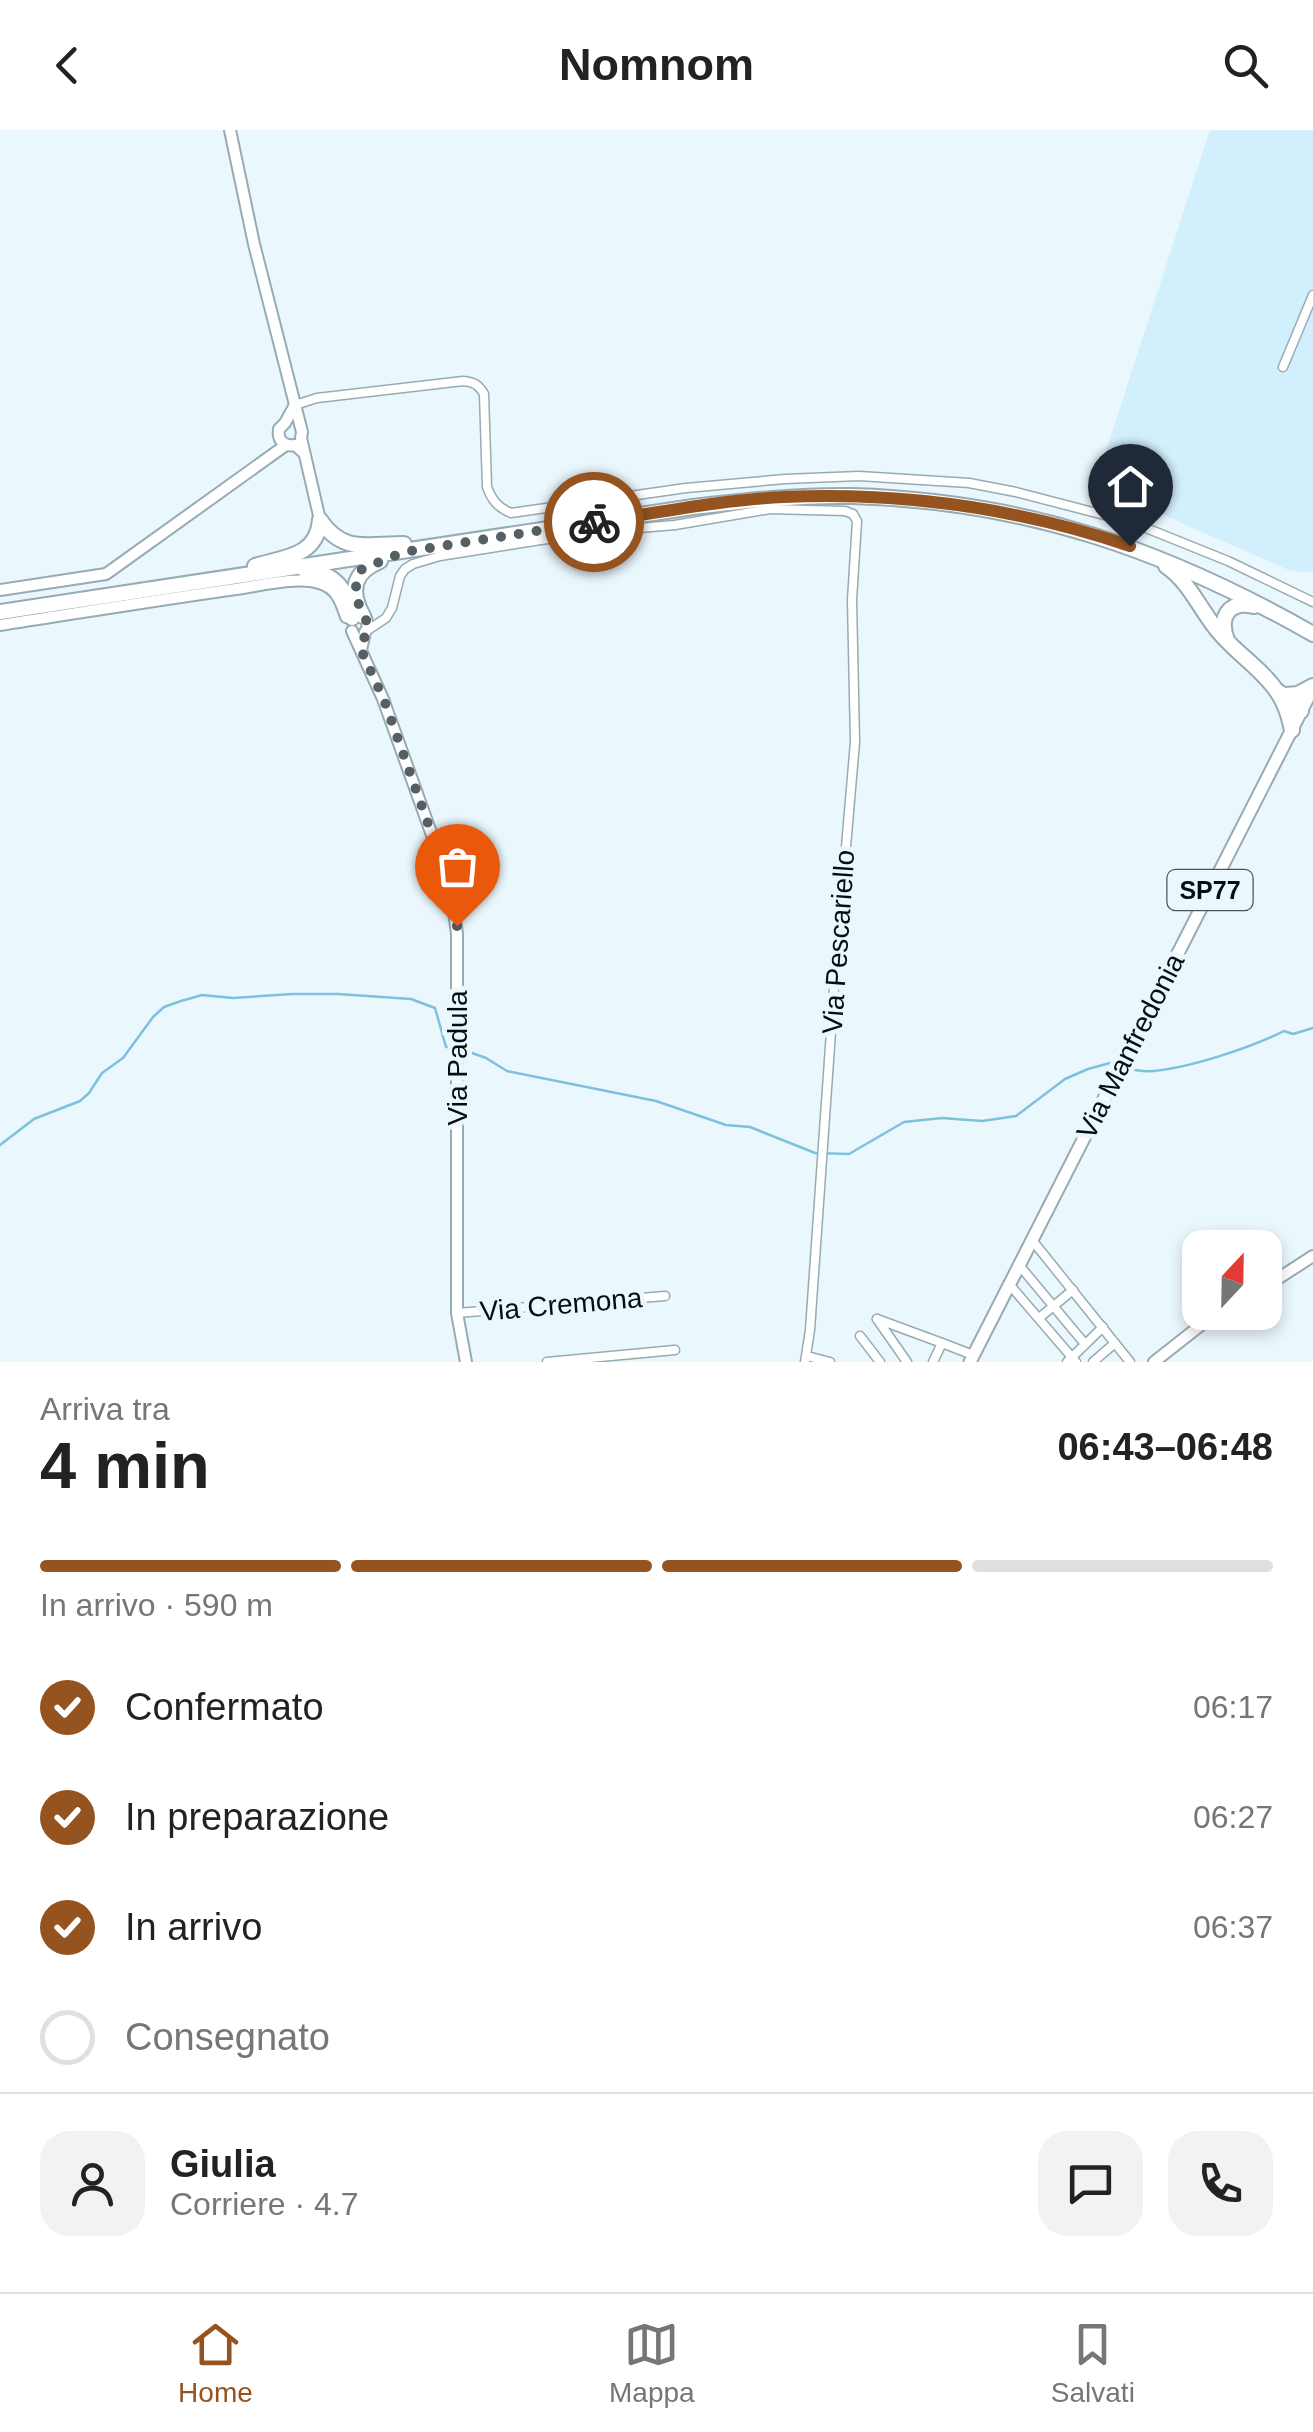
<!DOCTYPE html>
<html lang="it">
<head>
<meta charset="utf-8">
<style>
  body { margin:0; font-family:Helvetica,sans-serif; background:#f2f2f2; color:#222; height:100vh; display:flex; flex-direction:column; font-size:38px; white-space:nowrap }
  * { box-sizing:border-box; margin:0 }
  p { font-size:32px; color:#767676 }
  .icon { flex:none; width:55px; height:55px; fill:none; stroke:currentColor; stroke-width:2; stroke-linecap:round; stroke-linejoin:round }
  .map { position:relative; height:1232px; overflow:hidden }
  .details { display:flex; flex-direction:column; background:#fff; flex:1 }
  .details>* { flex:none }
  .needle { width:65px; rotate:22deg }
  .fabs { position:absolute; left:1182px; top:1100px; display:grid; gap:20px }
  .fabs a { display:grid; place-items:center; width:100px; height:100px; border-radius:20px; background:#fff; box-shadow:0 5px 15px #0003; font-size:50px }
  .pin { position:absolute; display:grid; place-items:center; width:85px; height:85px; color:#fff; margin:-102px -42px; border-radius:50% 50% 50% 0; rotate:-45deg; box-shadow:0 0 10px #0007 }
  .pin .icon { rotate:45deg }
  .courier { position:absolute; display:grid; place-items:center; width:100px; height:100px; margin:-50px; border:8px solid #95541f; border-radius:50%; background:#fff; color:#222; box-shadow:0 2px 12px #0007 }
  .overview em { font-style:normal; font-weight:700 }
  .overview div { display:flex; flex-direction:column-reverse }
  .overview { display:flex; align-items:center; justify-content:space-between; height:170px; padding:0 40px }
  h1 { font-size:65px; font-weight:700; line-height:75px }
  .bar { display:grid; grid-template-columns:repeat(4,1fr); gap:15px 10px; align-content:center; height:120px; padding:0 40px }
  .bar i { height:12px; border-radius:8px; background:#e0e0e0 }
  .bar .active { background:#95541f }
  .bar p { grid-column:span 4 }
  .line { display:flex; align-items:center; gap:25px; padding:0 40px; border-top:2px solid #e0e0e0 }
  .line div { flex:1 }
  .round { display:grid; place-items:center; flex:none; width:105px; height:105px; border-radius:30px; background:#f2f2f2 }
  ol { padding:0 40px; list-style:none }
  li { display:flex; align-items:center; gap:30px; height:110px }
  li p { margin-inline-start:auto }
  li .icon { padding:10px; border-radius:50%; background:#95541f; color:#fff; stroke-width:4 }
  li:last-child { color:#767676 }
  li i { width:55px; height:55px; border:5px solid #e0e0e0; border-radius:50% }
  header { display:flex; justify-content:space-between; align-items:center; height:130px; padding:0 40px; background:#fff; font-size:45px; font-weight:700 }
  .tab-bar { display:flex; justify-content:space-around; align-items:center; height:140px; border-top:2px solid #e0e0e0; background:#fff; font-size:28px; color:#767676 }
  .tab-bar a { display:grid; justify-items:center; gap:5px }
  .tab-bar .active { color:#95541f }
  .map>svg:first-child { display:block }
</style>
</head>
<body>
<header><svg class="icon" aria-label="back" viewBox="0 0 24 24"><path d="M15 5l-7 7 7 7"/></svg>Nomnom<svg class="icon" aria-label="search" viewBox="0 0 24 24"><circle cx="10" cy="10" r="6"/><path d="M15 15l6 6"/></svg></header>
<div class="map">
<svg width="1313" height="1232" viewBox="0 0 1313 1232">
  <rect width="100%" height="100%" fill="#eaf7fd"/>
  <!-- built -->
  <polygon fill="#d1effc" points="1210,0 1313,0 1313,441 1308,442 1291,441 1095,355"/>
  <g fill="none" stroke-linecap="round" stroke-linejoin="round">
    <!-- stream -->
    <g stroke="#7dc1dd" stroke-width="2.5">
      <polyline points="461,919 486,928 507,941 656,971 726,995 750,997 815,1023 849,1024 904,992 942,988 982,991 1016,986 1065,949 1088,939 1110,933 1115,934"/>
      <path d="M 1123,937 C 1133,940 1144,942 1154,941 C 1192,937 1250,918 1284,901 L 1293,904 L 1313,898"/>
      <polyline points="0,1015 34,989 80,971 89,963 102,943 123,928 153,887 164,877 181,871 202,865 233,868 292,864 338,864 411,869 435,878 446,917 453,918"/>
    </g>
    <defs>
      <g id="street">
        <polyline points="1283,237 1313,165"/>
        <path d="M 295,275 L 317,268 L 463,251 C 474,252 479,255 484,264 L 487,357 C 492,370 497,377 511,383 L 686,358 L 785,349 L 859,346 L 969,353 L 1016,362 L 1131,392 L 1228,431 L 1313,472"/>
        <polyline points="365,502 386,488 392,478 400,446 405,439 413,434 440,426 592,402 675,395 770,379 845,381 853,384 857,391 852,470 855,612 835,845 810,1200 805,1232"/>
        <polyline points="1032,1110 1130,1232"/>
        <polyline points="1019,1135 1085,1214"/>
        <polyline points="1009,1154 1076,1232"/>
        <polyline points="457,1183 665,1166"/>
        <polyline points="1039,1188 1073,1160"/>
        <polyline points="877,1189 942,1213 933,1232"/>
        <polyline points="877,1189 907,1232"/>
        <polyline points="860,1206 880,1232"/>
        <polyline points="942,1213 973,1225"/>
        <polyline points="807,1226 830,1232"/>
        <polyline points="547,1232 675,1220"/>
        <polyline points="1067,1232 1103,1197"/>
        <polyline points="1093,1232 1115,1213"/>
      </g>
      <g id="secondary">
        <polyline points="230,0 254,114 302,302 301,308 320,390"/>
        <path d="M 295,275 L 285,293 L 279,299 C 277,310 284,317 295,315 L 304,323"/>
        <polyline points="0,460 106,444 286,315"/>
        <polyline points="359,485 366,488 368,497 365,502 361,520"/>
        <path d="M 0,495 C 78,483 157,470 236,459 C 259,456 297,446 319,453 C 337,458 341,472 346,487"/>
        <polyline points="352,501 383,569 451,758 457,804 457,1183 466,1232"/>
        <polyline points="1265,1157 1313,1126"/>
        <polyline points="1154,1232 1201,1195 1222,1182"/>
      </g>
      <polyline id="primary" points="970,1232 1313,558"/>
      <g id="highway">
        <path d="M 320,390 C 343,424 367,414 404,414"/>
        <path d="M 255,436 C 284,427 317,427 320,390"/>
        <path d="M 1166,436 C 1188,451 1198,475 1214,496 C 1232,521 1262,538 1278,563 C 1286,575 1289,587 1292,600"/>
        <path d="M 306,442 C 335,441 348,461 352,488"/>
        <path d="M 0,482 L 693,377 C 746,371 799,365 852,366 C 1025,371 1164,419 1313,504"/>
        <path d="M 363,486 C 349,461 353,442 380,431"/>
        <path d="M 1227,510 C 1218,487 1229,470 1254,476"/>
        <polyline points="1277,561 1297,573 1301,581"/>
        <polyline points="1286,565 1298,564 1313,556"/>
      </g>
    </defs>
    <!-- street casing -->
    <use href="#street" stroke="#97abb4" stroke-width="11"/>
    <!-- secondary casing -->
    <use href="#secondary" stroke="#97abb4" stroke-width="14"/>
    <!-- primary casing -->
    <use href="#primary" stroke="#97abb4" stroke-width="15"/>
    <!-- highway casing -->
    <use href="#highway" stroke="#97abb4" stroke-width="18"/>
    <!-- street -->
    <use href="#street" stroke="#fff" stroke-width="8"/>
    <!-- secondary -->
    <use href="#secondary" stroke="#fff" stroke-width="10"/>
    <!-- primary -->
    <use href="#primary" stroke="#fff" stroke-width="11"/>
    <!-- highway -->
    <use href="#highway" stroke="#fff" stroke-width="14"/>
  </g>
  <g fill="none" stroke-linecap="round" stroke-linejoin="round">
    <!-- done -->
    <path stroke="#566064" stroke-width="10" stroke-dasharray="0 18" d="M 457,796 L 451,758 L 384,570 L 361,520 L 368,494 C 358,475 350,459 362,439 L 404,422 L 594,392"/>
    <!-- route -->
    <path stroke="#95541f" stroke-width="12" d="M 594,392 C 657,383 720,370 784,367 C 902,362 1018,378 1130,416"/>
  </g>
  <g text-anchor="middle" stroke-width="10" stroke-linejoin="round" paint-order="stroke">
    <!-- shield labels -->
    <rect fill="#eaf7fd" stroke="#4b5458" stroke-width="2.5" x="1167.5" y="740" width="85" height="40" rx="8"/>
    <g font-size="25" font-weight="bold" fill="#070e11">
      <text x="1210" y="769">SP77</text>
    </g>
    <!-- street labels -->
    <g font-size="28" fill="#070e11" stroke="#eaf7fd">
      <text transform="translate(838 812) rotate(-86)" y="10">Via Pescariello</text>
      <text transform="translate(1130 916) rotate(-63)" y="10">Via Manfredonia</text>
      <text transform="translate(457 928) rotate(-90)" y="10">Via Padula</text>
      <text transform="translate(561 1174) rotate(-5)" y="10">Via Cremona</text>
    </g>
  </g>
</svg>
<div class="fabs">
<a><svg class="needle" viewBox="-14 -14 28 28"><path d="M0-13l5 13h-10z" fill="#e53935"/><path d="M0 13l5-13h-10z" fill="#767676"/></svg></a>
</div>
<div class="pin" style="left:457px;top:796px;background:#ea580c"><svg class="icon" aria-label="bag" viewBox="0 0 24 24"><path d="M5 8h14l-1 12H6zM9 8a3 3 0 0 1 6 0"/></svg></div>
<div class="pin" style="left:1130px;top:416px;background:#1f2937"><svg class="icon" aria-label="home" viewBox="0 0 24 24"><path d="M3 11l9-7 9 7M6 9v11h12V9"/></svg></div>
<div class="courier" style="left:594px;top:392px"><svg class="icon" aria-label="bike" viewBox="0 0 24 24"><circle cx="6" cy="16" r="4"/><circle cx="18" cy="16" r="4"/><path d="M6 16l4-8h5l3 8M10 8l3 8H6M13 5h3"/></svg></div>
</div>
<section class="details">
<div class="overview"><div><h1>4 min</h1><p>Arriva tra</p></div><em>06:43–06:48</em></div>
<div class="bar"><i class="active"></i><i class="active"></i><i class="active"></i><i></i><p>In arrivo · 590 m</p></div>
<ol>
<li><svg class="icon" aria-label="check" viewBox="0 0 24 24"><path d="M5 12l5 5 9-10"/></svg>Confermato<p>06:17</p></li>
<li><svg class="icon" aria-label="check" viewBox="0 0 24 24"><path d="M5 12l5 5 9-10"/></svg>In preparazione<p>06:27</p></li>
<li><svg class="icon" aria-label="check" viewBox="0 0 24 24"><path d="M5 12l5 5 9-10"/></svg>In arrivo<p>06:37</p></li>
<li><i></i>Consegnato</li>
</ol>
<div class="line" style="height:180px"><a class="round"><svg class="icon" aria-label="person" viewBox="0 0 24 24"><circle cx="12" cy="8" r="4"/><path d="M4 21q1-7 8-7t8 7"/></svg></a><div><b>Giulia</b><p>Corriere · 4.7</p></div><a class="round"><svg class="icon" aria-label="chat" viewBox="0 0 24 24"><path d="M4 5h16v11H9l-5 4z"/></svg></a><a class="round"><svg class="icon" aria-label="phone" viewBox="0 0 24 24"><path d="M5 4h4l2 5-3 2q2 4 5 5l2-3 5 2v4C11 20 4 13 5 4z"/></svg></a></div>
</section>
<nav class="tab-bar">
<a class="active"><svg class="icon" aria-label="home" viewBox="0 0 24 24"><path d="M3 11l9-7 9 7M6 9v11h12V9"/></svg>Home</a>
<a><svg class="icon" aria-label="map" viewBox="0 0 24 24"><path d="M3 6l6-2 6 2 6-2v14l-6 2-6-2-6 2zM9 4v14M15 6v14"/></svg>Mappa</a>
<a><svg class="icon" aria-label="saved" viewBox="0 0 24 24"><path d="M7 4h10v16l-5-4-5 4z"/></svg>Salvati</a>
</nav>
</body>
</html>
